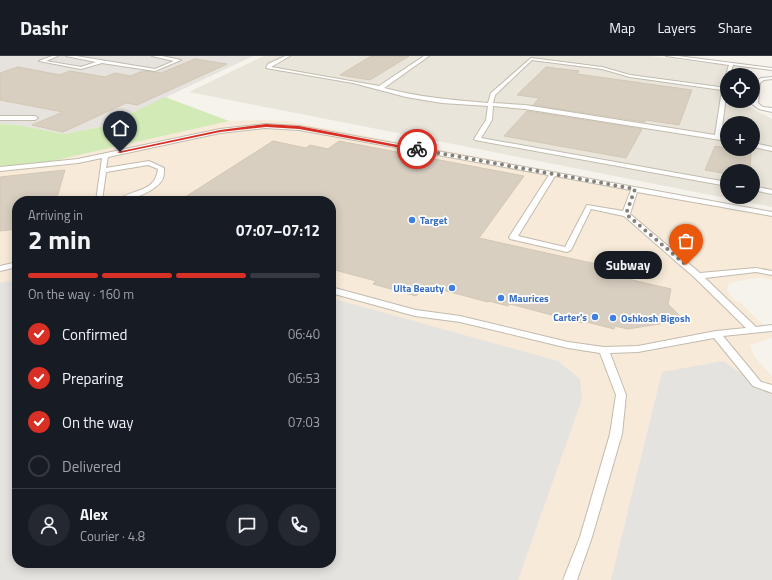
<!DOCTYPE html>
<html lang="en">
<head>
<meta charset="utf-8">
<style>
  body { margin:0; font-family:"Titillium Web",sans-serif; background:#242831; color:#f1f3f6; height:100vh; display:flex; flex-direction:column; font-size:15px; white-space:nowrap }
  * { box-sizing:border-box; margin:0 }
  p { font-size:13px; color:#9ea1a6 }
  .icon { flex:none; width:22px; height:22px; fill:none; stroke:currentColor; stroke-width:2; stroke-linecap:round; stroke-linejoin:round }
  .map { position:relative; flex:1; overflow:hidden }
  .panel { position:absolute; left:12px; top:140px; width:324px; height:372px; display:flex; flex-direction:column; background:#171b24; border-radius:16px; box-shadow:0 2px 10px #0003 }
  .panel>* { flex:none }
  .tools { position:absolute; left:720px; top:12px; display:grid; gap:8px }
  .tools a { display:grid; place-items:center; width:40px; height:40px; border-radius:50%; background:#171b24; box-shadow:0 2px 10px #0003; font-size:20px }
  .pin { position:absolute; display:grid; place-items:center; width:34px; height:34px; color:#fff; margin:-41px -17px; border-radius:50% 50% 50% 0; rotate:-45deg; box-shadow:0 0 4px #0007 }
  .pin .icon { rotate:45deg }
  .courier { position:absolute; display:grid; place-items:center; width:40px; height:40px; margin:-20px; border:3px solid #d93025; border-radius:50%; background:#fff; color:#222; box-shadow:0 1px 5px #0007 }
  .bubble { position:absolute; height:28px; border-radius:14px; background:#171b24; box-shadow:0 2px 10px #0003; font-size:13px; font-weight:700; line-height:28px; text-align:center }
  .head em { font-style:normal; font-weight:700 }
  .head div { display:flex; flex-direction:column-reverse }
  .head { display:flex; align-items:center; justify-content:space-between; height:68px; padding:0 16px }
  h1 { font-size:26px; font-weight:700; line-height:30px }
  .bar { display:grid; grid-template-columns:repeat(4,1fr); gap:6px 4px; align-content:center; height:48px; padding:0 16px }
  .bar i { height:5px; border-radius:3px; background:#363941 }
  .bar .on { background:#d93025 }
  .bar p { grid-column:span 4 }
  .line { display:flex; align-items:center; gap:10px; padding:0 16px; border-top:1px solid #363941 }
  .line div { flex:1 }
  .round { display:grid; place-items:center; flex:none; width:42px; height:42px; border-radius:21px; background:#242831 }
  ol { padding:0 16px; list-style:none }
  li { display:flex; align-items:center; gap:12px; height:44px }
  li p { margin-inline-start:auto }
  li .icon { padding:4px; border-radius:50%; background:#d93025; color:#fff; stroke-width:4 }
  li:last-child { color:#9ea1a6 }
  li i { width:22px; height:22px; border:2px solid #363941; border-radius:50% }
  header { display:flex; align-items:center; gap:24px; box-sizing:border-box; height:56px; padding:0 20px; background:#171b24; border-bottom:1px solid #363941 }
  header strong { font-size:19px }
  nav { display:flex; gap:22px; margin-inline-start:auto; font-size:14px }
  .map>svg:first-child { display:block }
</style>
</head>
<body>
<header>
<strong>Dashr</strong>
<nav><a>Map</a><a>Layers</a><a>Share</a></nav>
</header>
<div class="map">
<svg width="772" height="524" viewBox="0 0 772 524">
  <rect width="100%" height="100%" fill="#f6f3ec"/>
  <!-- residential -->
  <path fill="#eae5da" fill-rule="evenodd" d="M 264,0 L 650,0 L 749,12 L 749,19 L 727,19 L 727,45 L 747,45 L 747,50 L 772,63 L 772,151 L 189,36 ZM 727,67 L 753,67 L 753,93 L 727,93 ZM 727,115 L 753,115 L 753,141 L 727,141 Z"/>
  <!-- commercial -->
  <path fill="#f7ead8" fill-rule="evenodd" d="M 259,64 L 287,65 L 772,156 L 772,224 L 760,221 L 729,227 L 727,234 L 734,244 L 741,247 L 772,278 L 772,282 L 750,289 L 754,300 L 772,320 L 772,524 L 0,524 L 0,110 L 48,106 L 229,65 ZM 17,145 L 331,145 L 331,507 L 17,507 Z"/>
  <!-- industrial -->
  <polygon fill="#e6e2dd" points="0,0 253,0 105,70 63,78 17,69 0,68"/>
  <!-- green -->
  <polygon fill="#d2eab5" points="165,41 229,65 48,106 0,110 0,68 17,69 64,78 105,70"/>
  <!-- parking -->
  <g fill="#e5e3e0">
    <polygon points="17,223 17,507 331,507 331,242 558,305 580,323 582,343 518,524 0,524 0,227"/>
    <polygon points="723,305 772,339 772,524 611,524 662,316"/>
  </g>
  <!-- building -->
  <g fill="#d8cfc1" stroke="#d3c7b4">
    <polygon points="371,0 409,0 370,24 340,19"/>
    <polygon points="195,3 227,8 137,49 126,47 63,76 32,69 63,56 0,44 0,17 18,11 60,19 70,15 105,21 115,17 130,20 143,15 161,17"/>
    <polygon points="546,11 579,15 577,18 692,34 679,69 646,64 645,66 533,49 539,42 517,39"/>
    <polygon points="527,55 642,73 626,102 504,80"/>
    <polygon points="273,85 306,92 310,89 328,93 339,85 524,120 479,182 614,212 611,219 671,233 668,248 684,264 628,273 615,270 614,273 583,265 582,267 510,248 508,250 489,245 488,246 424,229 416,240 373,228 376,225 331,213 331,145 179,145"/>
    <polygon points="715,90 751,96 750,115 727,115 727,118 705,114"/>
    <polygon points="65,114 56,145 17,145 17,173 0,175 0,121"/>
  </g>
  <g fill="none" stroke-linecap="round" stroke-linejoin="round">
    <defs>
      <g id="service">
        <polygon points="52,0 58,0 46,5 81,11 96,6 66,0 76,0 155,13 174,5 152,0 162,0 181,4 155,15 102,7 81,13 39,5"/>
        <path d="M 285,0 L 290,0 L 271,11 L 379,30 L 424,0 L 429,0 L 384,32 C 418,41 452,44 488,47 L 491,37 L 531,2 L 602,11 L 630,19 L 727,32 L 721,80 L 727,81 L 727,85 L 525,53 L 493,50 L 492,64 L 481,82 L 727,126 L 727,130 L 475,84 L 474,83 L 486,64 L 488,50 L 442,47 L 406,41 L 353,27 L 266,12 L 268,8 ZM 532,4 L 602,13 L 630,21 L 722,34 L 715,79 L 525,49 L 493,47 L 495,39 Z"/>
        <polygon points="666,0 678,0 772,12 772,14 733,9 730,19 727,20 726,19 729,9"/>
        <polygon points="772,21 772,23 764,24 760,27 758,47 763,51 772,52 772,56 759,53 752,48 756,25 761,22"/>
        <polygon points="0,60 35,60 38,62 35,64 0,64"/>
        <path d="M 265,68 L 299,70 L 772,156 L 772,160 L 637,136 L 630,158 L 700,217 L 756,212 L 772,215 L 772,219 L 756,216 L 705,222 L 756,271 L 772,269 L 772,275 L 723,280 L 761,326 L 772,329 L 772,337 L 753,330 L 714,282 L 638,296 L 610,297 L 626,339 L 622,378 L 592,481 L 577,524 L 563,524 L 580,481 L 610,378 L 616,339 L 600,297 L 568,292 L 460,266 L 415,260 L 331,237 L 331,231 L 416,254 L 460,260 L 568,286 L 604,291 L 638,290 L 716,275 L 746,272 L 695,222 L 624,160 L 591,153 L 571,194 L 567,196 L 510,183 L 509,181 L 549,119 L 299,74 L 265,72 L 220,77 L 108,101 L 106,112 L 149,105 L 164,112 C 164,115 164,119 163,122 C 158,135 130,145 117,145 C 131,132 155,138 158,113 L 148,109 L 106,116 L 102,145 L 96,145 L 102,102 L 78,107 L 0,115 L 0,111 L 78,103 L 220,73 ZM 555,120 L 631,134 L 623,155 L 587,149 L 565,191 L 518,180 Z"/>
        <polygon points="753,87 772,91 772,95 753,91"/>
        <polygon points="753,130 772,134 772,138 753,134"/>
        <polygon points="17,206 17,211 0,215 0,210"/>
      </g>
    </defs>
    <!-- service casing -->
    <use href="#service" stroke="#c2bbae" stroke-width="2"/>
    <!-- service -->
    <use href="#service" fill="#fff" fill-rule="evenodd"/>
  </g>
  <!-- route -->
  <polygon fill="#d93025" points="266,68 299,70 419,93 417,95 299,73 266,71 220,76 120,97 117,96 220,74"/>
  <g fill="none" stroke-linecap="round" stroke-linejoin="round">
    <!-- done -->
    <polyline stroke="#878178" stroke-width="4" stroke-dasharray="0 7.2" points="417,93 635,133 626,158 686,209"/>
  </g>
  <!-- markers -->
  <g fill="#3f7fe0" stroke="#fff" stroke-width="1.5">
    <circle cx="412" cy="164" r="4"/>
    <circle cx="452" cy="232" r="4"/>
    <circle cx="501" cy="242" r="4"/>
    <circle cx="595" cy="261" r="4"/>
    <circle cx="613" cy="262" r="4"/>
  </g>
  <g text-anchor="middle" stroke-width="3.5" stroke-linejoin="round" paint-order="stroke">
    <!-- shop labels -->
    <g font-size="10" font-weight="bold" fill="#366cbe" stroke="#fff" text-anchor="start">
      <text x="420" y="168">Target</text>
      <text x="444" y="236" text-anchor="end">Ulta Beauty</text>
      <text x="509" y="246">Maurices</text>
      <text x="587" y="265" text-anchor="end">Carter's</text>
      <text x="621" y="266">Oshkosh Bigosh</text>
    </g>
  </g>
</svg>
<div class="tools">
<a><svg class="icon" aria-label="locate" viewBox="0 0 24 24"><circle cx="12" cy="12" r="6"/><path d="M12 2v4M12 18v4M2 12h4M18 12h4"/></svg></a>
<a>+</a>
<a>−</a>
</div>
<div class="pin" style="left:686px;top:209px;background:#ea580c"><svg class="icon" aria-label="bag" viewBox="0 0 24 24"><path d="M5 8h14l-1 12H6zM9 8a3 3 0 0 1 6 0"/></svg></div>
<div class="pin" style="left:120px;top:96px;background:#1f2937"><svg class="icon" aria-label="home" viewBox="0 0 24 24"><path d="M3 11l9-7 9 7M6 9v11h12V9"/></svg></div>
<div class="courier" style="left:417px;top:93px"><svg class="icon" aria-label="bike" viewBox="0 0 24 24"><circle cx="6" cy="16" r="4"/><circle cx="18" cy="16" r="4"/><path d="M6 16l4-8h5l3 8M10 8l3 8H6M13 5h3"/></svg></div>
<div class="bubble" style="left:594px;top:195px;width:68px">Subway</div>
<section class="panel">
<div class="head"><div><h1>2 min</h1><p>Arriving in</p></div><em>07:07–07:12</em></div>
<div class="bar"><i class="on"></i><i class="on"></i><i class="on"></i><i></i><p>On the way · 160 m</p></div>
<ol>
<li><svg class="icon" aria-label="check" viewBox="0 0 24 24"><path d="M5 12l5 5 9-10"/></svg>Confirmed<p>06:40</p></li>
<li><svg class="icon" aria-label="check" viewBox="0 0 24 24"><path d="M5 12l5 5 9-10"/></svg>Preparing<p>06:53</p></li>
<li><svg class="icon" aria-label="check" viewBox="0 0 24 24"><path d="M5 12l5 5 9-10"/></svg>On the way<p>07:03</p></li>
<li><i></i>Delivered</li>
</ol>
<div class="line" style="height:72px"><a class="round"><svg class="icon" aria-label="person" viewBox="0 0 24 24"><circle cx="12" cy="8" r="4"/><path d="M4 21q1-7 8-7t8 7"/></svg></a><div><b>Alex</b><p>Courier · 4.8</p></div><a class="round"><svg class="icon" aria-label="chat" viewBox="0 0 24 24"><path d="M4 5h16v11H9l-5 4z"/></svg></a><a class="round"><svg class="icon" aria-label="phone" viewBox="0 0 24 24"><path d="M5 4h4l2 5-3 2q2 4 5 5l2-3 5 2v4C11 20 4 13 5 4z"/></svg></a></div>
</section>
</div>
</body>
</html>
